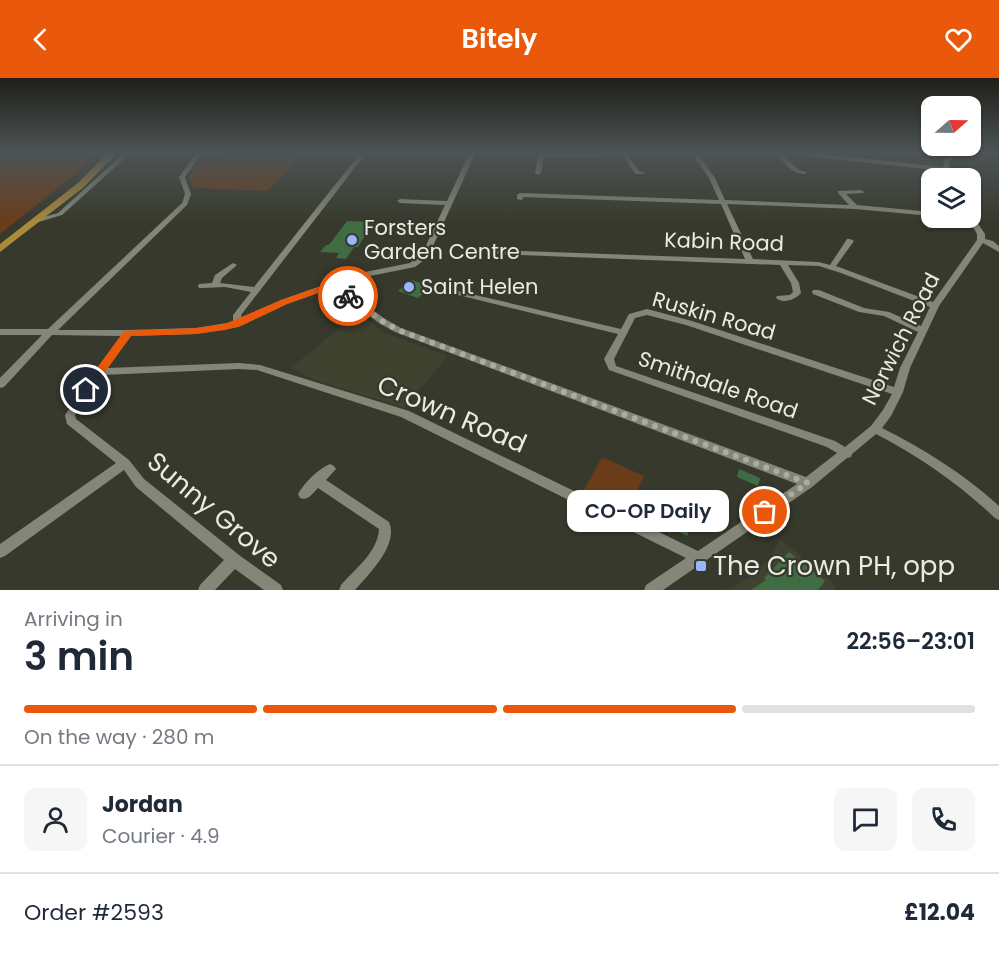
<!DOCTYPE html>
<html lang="en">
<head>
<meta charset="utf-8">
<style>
  body { margin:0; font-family:Poppins,sans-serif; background:#f6f6f7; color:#1f2937; height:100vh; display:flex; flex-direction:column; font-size:22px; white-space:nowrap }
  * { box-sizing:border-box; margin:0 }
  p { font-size:20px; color:#747a83 }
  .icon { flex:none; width:33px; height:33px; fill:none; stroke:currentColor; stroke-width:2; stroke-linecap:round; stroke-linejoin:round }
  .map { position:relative; height:512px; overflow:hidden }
  .sheet { display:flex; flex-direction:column; background:#fff; flex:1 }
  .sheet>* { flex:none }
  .needle { width:39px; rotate:70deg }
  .buttons { position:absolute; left:921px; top:18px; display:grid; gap:12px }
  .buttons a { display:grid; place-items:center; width:60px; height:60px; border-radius:12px; background:#fff; box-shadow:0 2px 4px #0004; font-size:30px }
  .pin { position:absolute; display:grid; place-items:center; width:51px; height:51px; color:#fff; margin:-26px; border:3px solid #fff; border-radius:50%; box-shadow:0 2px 6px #0007 }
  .courier { position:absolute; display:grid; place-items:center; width:60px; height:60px; margin:-30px; border:4px solid #ea580c; border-radius:50%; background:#fff; color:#222; box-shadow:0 2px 8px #0007 }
  .bubble { position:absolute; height:42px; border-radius:12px; background:#fff; box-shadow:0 2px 4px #0004; font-size:20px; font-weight:600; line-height:42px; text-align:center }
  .overview em { font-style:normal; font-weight:600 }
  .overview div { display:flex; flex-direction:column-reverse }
  .overview { display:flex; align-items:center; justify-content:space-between; height:102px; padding:0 24px }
  h1 { font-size:39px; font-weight:600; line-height:45px }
  .bar { display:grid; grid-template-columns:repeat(4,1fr); gap:9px 6px; align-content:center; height:72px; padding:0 24px }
  .bar i { height:8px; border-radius:4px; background:#e0e1e3 }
  .bar .on { background:#ea580c }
  .bar p { grid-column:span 4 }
  .line { display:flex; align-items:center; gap:15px; padding:0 24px; border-top:2px solid #e0e1e3 }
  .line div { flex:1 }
  .round { display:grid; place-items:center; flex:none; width:63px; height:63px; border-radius:12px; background:#f6f6f7 }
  header { display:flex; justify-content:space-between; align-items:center; height:78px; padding:0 24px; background:#ea580c; color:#fff; font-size:27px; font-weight:600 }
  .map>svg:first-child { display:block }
</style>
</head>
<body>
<header><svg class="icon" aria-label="back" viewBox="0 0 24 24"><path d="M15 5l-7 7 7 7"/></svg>Bitely<svg class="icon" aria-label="heart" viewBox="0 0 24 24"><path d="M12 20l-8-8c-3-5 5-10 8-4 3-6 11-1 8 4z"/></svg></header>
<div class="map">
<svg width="999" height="512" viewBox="0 0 999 512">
  <rect width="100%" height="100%" fill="#37392c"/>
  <!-- built -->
  <g fill="#3f422f">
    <polygon points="359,234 384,255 448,278 404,330 313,301 291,290"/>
    <polygon points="780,462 827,497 837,512 722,512 737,507 757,493 772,477"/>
  </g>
  <!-- green -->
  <g fill="#6a3c1a">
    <polygon points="0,74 96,74 72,99 0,156"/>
    <polygon points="230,74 306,74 267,113 194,110 188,100 201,82 224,81"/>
    <polygon points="602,379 644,398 628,433 584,412"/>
  </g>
  <!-- building -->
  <g fill="#406c44">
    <polygon points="347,143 373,144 358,169 354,169 346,181 336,180 339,175 320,174 326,167 329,167"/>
    <polygon points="412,202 420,205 431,209 418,220 398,213"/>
    <polygon points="739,391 760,400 758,408 737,399"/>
    <polygon points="678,424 703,436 699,445 693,442 687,458 662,446 665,438 671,441"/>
    <polygon points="789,474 825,503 818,512 751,512 766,502 764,500"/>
  </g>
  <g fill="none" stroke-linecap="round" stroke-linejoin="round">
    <!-- minor -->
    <g fill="#848778" fill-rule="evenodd">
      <polygon points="125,74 132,74 62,137 35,145 33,144 33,142 58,135"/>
      <path d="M 197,74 L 203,74 L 185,99 L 191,116 L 187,127 L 58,252 L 128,252 L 196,250 L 233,244 L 233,237 L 251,214 L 225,209 L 202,210 L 199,210 L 198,208 L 199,206 L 212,205 L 215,197 L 233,185 L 237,187 L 222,200 L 220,205 L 254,209 L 361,74 L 367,74 L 241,237 L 242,241 L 281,222 L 355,196 L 410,185 L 422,176 L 445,127 L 400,125 L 397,123 L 400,121 L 447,123 L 470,74 L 476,74 L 428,179 L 415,189 L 360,200 L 339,207 L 385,241 L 401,250 L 806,399 L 837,375 L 827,369 L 609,292 L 604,281 L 618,256 L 458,217 L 454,215 L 458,213 L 621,251 L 629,236 L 647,231 L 692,243 L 894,309 L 900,290 L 918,254 L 884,238 L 859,234 L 813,216 L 812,214 L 813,212 L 819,212 L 864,230 L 889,234 L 921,248 L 930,229 L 841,195 L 819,188 L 788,187 L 799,205 L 801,215 C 795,222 783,226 776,220 L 777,218 L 790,217 L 793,214 L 791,205 L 780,187 L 495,176 L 491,174 L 495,172 L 745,181 L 721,126 L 523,119 L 522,122 L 517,121 L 517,117 L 520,115 L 719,122 L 709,100 L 693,77 L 628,78 L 639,93 L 644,94 L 644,96 L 635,96 L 623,78 L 544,79 L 541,95 L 538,97 L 535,95 L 538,77 L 541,75 L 805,74 L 944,89 L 943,84 L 952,74 L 958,74 L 949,84 L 951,100 L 945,100 L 944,93 L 796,77 L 783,77 L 799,92 L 806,94 L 806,96 C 791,96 787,87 777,77 L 699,77 L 715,100 L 725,122 L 849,127 L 838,115 L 838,113 L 861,112 L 864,114 L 863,115 L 846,116 L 857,127 L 932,134 L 932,138 L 855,131 L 727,126 L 753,181 L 819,184 L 830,187 L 847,161 L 850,161 L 854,163 L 836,188 L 933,224 L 977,162 L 977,156 L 968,140 L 970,140 L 970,136 L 972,137 L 985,156 L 985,161 L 993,163 L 999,168 L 999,174 L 983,165 L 939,228 L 910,290 L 903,314 L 891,338 L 882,350 C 924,371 964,396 999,428 L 999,442 L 995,440 C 959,406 920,379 876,356 L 852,376 L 851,379 L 847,380 L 812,409 L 663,512 L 644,512 L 646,507 L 686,480 L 401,339 L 257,292 L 239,291 L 102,297 L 75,337 L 76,341 L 129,382 L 144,401 L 239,477 L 281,507 L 283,512 L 264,512 L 235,491 L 215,512 L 198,512 L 200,507 L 224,482 L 136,409 L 124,392 L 5,478 L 0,480 L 0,466 L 116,385 L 67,346 L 65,337 L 96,292 L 121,258 L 52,257 L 4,309 L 0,310 L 0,300 L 42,257 L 0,257 L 0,251 L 48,251 L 182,125 L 185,116 L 179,99 ZM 332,210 L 379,245 L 395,254 L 797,406 L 698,473 L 409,333 L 260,287 L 239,285 L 107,290 L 131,258 L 196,256 L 238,249 L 287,226 ZM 647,237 L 686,247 L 892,316 L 883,332 L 871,348 L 845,369 L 835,363 L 616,288 L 614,281 L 635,240 Z"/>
      <path d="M 330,386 L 334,388 L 336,391 L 326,402 L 389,444 C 399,467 369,496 355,512 L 339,512 L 341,507 C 355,491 378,474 379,451 L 318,410 C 312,416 308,423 300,420 L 298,416 C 304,405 318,391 330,386 Z"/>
    </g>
    <!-- highway -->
    <polygon fill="#ab8a3c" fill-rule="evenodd" points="109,74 118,74 84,109 0,174 0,166 78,105"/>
  </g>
  <!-- sky -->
  <linearGradient id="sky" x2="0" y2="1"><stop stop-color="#1e1f18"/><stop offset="0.51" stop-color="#4d5456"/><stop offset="1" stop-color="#4d5456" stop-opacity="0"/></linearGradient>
  <rect width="999" height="146" fill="url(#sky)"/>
  <!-- route -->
  <polygon fill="#ea580c" points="333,204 351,217 351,220 345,220 332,210 287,226 241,248 225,252 196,256 131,258 90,315 82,315 81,312 124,253 196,250 225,246 281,222"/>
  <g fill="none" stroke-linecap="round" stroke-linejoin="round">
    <!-- done -->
    <polyline stroke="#abada4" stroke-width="6" stroke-dasharray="0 10.8" points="348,218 382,243 398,252 808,405 765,434"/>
  </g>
  <!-- markers -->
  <g fill="#9bb5fd" stroke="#37392c" stroke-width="2">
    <circle cx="352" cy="162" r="6"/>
    <circle cx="409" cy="209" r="6"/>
    <rect x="695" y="482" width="12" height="12" rx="3"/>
  </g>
  <g text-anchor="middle" stroke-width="4.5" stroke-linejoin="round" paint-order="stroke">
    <!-- poi labels -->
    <g font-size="21" fill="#eaece4" stroke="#37392c" text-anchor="start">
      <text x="364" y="157">Forsters<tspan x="364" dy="24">Garden Centre</tspan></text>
      <text x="421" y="216">Saint Helen</text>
    </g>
    <!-- street labels -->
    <g font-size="21" fill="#eaece4" stroke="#37392c">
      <text transform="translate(724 164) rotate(2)" y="7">Kabin Road</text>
      <text transform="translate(714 238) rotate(16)" y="7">Ruskin Road</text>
      <text transform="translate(901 261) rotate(-63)" y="7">Norwich Road</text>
      <text transform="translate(718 307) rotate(19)" y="7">Smithdale Road</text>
    </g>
    <!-- near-street labels -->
    <g font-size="26" fill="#eaece4" stroke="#37392c">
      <text transform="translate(452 336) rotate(23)" y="9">Crown Road</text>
      <text transform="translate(214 432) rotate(40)" y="9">Sunny Grove</text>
    </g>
    <!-- near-poi labels -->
    <g font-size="26" fill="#eaece4" stroke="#37392c" text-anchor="start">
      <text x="713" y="497">The Crown PH, opp</text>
    </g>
  </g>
</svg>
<div class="buttons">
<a><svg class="needle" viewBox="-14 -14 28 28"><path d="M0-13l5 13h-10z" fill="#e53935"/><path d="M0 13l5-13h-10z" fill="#747a83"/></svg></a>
<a><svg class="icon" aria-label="layers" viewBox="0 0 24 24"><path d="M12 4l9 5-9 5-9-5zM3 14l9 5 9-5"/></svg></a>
</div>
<div class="pin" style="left:765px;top:434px;background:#ea580c"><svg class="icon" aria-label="bag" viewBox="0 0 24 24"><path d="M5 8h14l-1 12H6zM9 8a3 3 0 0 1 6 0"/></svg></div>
<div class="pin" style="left:86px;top:312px;background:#1f2937"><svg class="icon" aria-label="home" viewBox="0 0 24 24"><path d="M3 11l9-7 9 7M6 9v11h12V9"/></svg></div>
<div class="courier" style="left:348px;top:218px"><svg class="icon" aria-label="bike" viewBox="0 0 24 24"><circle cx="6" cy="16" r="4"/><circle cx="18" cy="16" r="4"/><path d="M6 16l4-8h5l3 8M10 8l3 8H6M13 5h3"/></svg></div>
<div class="bubble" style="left:567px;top:412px;width:162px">CO-OP Daily</div>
</div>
<section class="sheet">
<div class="overview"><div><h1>3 min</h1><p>Arriving in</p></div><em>22:56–23:01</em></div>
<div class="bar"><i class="on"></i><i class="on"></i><i class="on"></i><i></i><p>On the way · 280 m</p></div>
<div class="line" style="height:108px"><a class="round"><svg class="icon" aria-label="person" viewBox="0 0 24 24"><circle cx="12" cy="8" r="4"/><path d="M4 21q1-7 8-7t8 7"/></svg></a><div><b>Jordan</b><p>Courier · 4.9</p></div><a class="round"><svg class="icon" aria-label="chat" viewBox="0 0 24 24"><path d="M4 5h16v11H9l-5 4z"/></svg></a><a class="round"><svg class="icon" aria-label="phone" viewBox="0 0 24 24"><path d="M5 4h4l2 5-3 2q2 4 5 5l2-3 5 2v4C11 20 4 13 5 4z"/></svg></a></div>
<div class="line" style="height:78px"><div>Order #2593</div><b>£12.04</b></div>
</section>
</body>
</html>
